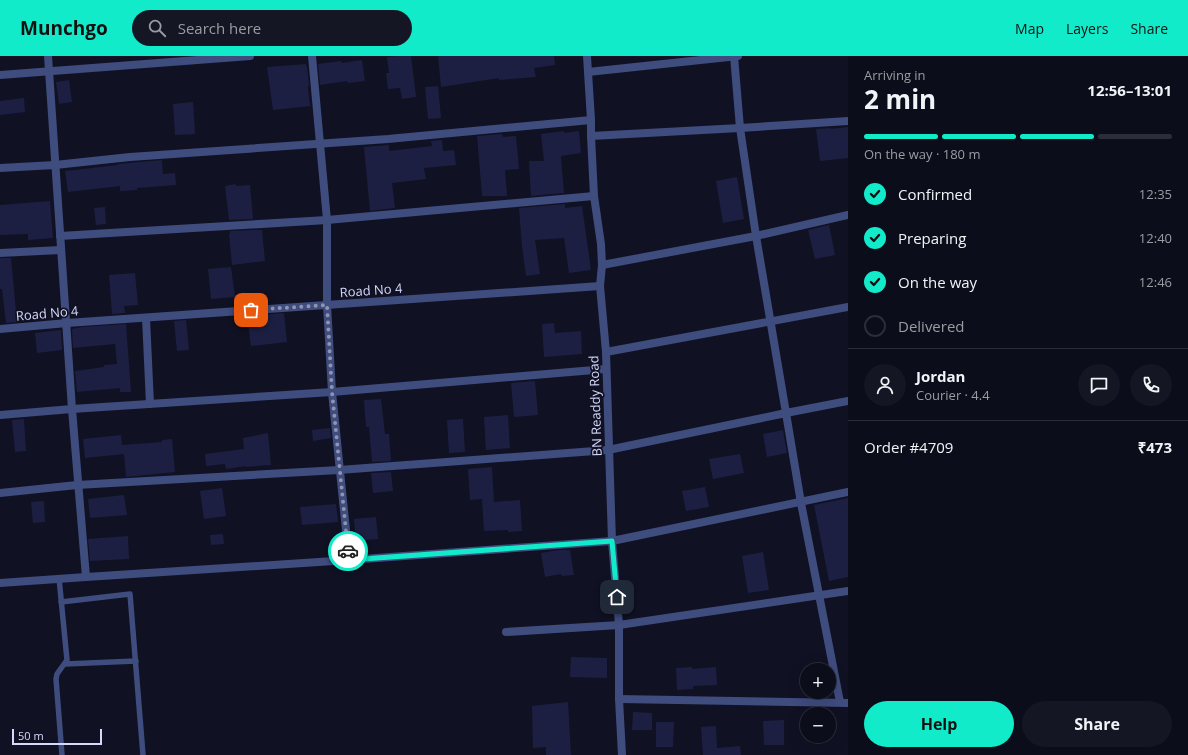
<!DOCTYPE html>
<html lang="en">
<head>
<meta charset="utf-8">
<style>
  body { margin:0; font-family:"Open Sans",sans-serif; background:#151623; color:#f1f3f6; height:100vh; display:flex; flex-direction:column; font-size:15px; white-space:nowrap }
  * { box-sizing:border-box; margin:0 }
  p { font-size:13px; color:#9a9ca2 }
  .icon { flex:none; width:22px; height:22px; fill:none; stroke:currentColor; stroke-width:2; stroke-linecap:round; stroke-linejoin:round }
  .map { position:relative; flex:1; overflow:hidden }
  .details { display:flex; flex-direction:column; background:#0c0d1a; width:340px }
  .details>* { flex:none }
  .tools { position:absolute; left:800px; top:607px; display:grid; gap:8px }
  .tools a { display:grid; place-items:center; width:36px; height:36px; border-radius:50%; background:#0c0d1a; box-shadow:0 4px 16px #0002,0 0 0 1px #2c2d39; font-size:20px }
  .scale { position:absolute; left:12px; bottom:10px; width:90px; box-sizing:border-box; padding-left:4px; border:2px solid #d5dafc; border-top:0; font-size:11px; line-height:14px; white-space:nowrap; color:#d5dafc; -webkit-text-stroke:3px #101123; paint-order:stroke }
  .pin { position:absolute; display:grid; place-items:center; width:34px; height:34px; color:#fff; margin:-17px; border-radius:8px; box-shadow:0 2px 6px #0006 }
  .courier { position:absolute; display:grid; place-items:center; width:40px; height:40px; margin:-20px; border:3px solid #12ebca; border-radius:50%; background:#fff; color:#222; box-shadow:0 1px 5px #0007 }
  .overview em { font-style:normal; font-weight:700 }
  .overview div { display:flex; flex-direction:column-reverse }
  .overview { display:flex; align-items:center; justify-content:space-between; height:68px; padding:0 16px }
  h1 { font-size:26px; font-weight:700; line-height:30px }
  .bar { display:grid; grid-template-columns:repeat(4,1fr); gap:6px 4px; align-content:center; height:48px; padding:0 16px }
  .bar i { height:5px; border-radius:3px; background:#2c2d39 }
  .bar .on { background:#12ebca }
  .bar p { grid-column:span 4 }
  .line { display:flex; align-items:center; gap:10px; padding:0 16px; border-top:1px solid #2c2d39 }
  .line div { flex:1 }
  .round { display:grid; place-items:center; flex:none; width:42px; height:42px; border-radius:21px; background:#151623 }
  ol { padding:0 16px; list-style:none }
  li { display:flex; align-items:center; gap:12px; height:44px }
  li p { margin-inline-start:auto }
  li .icon { padding:4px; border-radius:50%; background:#12ebca; color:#111; stroke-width:4 }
  li:last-child { color:#9a9ca2 }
  li i { width:22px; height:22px; border:2px solid #2c2d39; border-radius:50% }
  .button { display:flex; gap:8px; margin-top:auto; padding:8px 16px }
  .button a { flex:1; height:46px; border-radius:24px; background:#12ebca; color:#111; font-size:16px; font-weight:700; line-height:46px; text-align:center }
  .button a+a { background:#151623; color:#f1f3f6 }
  header { display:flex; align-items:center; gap:24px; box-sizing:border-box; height:56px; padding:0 20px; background:#12ebca; color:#111 }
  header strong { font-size:19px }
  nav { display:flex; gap:22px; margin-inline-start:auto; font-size:14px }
  .search { width:280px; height:36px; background:#151623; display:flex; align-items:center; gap:10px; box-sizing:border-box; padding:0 14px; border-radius:22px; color:#9a9ca2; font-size:15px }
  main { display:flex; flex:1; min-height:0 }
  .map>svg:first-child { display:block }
</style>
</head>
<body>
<header>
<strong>Munchgo</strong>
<div class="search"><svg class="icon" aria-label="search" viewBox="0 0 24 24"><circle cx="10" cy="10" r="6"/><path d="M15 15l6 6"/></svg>Search here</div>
<nav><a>Map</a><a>Layers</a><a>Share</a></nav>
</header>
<main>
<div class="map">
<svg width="848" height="699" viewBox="0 0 848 699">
  <rect width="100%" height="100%" fill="#101123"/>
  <!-- building -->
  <g fill="#1d1f42">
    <polygon points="399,0 411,0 416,41 402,43 400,32 388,33 386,17 389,17 387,1"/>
    <polygon points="438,0 554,0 555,9 534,12 536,21 499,24 499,22 441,31"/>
    <polygon points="362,4 365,25 348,27 347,25 320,29 318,8 341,5 342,7"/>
    <polygon points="306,8 306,10 307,10 309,30 308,30 308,33 310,50 273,54 267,11"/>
    <polygon points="69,24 72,46 59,48 56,26"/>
    <polygon points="438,30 441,62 428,63 425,31"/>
    <polygon points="24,42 25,56 0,59 0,45"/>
    <polygon points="193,46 195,78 175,79 173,48"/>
    <polygon points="848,71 848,102 820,105 816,73 831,72 831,73"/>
    <polygon points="564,75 564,77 579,75 581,97 561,100 564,137 531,140 529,105 544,105 541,78"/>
    <polygon points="502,78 503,81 516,80 519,113 505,114 507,140 482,140 477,80"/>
    <polygon points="442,84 443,95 454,94 456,109 424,112 426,123 392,127 395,152 370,155 364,91 389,89 389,95 432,90 431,85"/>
    <polygon points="162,104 163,118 175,117 176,129 137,132 137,134 120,135 120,130 68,136 65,115 118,109 118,108"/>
    <polygon points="737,121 744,163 723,167 716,125"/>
    <polygon points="236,128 236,130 250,129 253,163 229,164 225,130"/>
    <polygon points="50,145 53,182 28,184 28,178 0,179 0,149"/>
    <polygon points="565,148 565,152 582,150 591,214 569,217 564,182 535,184 540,218 526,220 522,190 519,152"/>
    <polygon points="105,151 106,168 96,169 94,152"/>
    <polygon points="829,169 835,199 815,203 808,174"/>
    <polygon points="254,174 262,174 265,205 232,209 229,178 230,178 230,175"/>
    <polygon points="0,202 11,202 17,266 6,267 2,233 0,233"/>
    <polygon points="231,211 235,241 211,243 208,213"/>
    <polygon points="135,217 138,249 124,250 125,257 112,258 109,219"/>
    <polygon points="284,257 287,286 251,290 247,260"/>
    <polygon points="186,264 189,294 177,295 174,265"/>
    <polygon points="554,267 555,277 581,275 582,298 544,301 542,268"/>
    <polygon points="126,268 131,336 120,336 120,332 77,336 75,315 104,311 104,309 117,308 115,288 73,292 72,273 82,271"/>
    <polygon points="61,274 62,294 37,297 35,277"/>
    <polygon points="535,325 538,359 514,361 511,327"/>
    <polygon points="381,343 385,378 389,378 391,405 372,406 369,371 366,371 364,344"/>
    <polygon points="508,359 510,392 486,394 484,361"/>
    <polygon points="24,363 26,395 15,396 12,364"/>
    <polygon points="463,363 465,396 449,397 447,364"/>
    <polygon points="330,372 331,382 313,385 312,374"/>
    <polygon points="783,374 787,397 767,401 763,378"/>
    <polygon points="268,377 271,409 246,411 246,410 226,413 225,408 206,410 205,398 244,393 243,382"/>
    <polygon points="121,379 122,389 162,386 162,384 172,383 175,416 126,421 124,398 85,402 83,383"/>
    <polygon points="740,398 744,417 713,423 709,403"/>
    <polygon points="492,411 494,446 520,444 522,475 508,476 508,474 484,475 482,443 470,444 468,413"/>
    <polygon points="391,416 393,435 373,437 371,417"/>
    <polygon points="705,431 709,451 686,455 682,435"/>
    <polygon points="222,432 226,460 204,463 200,435"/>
    <polygon points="124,439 127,459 90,462 88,443"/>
    <polygon points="848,442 848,521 829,525 814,449"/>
    <polygon points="44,445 45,466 33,467 31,446"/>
    <polygon points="336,448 338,466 302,469 300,451"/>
    <polygon points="376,461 378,483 356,485 354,463"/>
    <polygon points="223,478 224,488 211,489 210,479"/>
    <polygon points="128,480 129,503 90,505 88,483"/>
    <polygon points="558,494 570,494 574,519 562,520 561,518 545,521 541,497"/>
    <polygon points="763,496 769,534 748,537 742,500"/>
    <polygon points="571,601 607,602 607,622 570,621"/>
    <polygon points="692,611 692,613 716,611 717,629 693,630 693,633 677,634 676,612"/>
    <polygon points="568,646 571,699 546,699 546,691 533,692 532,650"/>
    <polygon points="633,656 652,657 652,674 632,674"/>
    <polygon points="784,664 784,689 764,689 763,665"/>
    <polygon points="656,666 674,666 673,691 656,691"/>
    <polygon points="716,670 717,692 740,690 741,699 703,699 701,671"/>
  </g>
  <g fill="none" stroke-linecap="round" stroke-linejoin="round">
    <!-- service -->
    <g stroke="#3f4c7e" stroke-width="5.5">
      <polyline points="59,522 67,604 57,618 56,623 62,699"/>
      <polyline points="61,546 130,538 143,699"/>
      <polyline points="65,608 136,605"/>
    </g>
    <!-- minor -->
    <g stroke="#3f4c7e" stroke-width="8">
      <polyline points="48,0 72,353 86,521 349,504 612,485 848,436"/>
      <polyline points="312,0 327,164 327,249 332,336 349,504"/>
      <polyline points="734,0 740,72 756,180 786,357 848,345"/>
      <polyline points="588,16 738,0"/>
      <polyline points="0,19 250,0"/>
      <polyline points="591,80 740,72 848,65"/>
      <polyline points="0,112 55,109 130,101 388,83 591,64"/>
      <polyline points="60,180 327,164 594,140"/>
      <polyline points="0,197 61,194"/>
      <polyline points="602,209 756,180 848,159"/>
      <polyline points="146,262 150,348"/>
      <polyline points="0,273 67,267 600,230"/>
      <polyline points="606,296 848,251"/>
      <polyline points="0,359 72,353 332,336 606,313"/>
      <polyline points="0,437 77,429 339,414 608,394 786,357 801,447 840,646"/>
      <polyline points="0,527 86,521"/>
      <polyline points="506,576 619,569 848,535"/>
      <polyline points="619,643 848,647"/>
    </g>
    <!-- tertiary -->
    <polyline stroke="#3f4c7e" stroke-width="8" points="587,0 591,64 591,80 594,140 601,188 602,209 600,230 606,296 612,485 619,569 619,643 622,699"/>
  </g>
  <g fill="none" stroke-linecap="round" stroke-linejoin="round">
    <!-- done -->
    <polyline stroke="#9094b0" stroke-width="4" stroke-dasharray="0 7.2" points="251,254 327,249 332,336 348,495"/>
    <!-- route -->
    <polyline stroke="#12ebca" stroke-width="5" points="348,495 349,504 612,485 617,541"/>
  </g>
  <g text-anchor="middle" stroke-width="3.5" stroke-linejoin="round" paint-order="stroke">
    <!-- street labels -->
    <g font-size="13" fill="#d5dafc" stroke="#101123">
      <text transform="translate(371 234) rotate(-4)" y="5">Road No 4</text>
      <text transform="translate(47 257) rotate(-5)" y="5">Road No 4</text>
      <text transform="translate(595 350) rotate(-92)" y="5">BN Readdy Road</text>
    </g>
  </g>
</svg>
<div class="tools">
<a>+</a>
<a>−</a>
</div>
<div class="scale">50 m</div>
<div class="pin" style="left:251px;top:254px;background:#ea580c"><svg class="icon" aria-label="bag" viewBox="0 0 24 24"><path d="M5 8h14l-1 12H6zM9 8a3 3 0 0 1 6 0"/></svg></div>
<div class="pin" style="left:617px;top:541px;background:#1f2937"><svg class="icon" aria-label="home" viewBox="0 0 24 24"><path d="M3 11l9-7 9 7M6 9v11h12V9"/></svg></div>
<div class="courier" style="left:348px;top:495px"><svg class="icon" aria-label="car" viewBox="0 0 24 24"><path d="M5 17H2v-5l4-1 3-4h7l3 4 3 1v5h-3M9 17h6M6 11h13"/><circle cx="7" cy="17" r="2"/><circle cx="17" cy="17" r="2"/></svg></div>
</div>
<section class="details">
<div class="overview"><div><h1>2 min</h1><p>Arriving in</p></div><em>12:56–13:01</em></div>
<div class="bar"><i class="on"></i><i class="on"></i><i class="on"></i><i></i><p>On the way · 180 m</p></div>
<ol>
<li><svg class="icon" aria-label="check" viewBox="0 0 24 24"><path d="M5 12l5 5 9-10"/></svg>Confirmed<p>12:35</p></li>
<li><svg class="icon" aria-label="check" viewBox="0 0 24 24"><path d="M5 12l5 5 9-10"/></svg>Preparing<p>12:40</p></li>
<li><svg class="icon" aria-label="check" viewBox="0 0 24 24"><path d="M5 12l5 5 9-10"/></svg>On the way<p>12:46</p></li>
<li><i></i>Delivered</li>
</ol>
<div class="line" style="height:72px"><a class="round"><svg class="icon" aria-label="person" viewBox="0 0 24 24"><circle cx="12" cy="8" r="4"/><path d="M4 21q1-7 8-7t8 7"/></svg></a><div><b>Jordan</b><p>Courier · 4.4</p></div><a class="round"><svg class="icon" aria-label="chat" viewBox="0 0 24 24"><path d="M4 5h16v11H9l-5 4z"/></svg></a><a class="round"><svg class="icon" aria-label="phone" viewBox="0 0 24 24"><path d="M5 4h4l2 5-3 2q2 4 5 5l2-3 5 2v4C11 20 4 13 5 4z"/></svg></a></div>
<div class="line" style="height:52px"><div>Order #4709</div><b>₹473</b></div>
<div class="button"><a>Help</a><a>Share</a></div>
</section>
</main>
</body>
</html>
